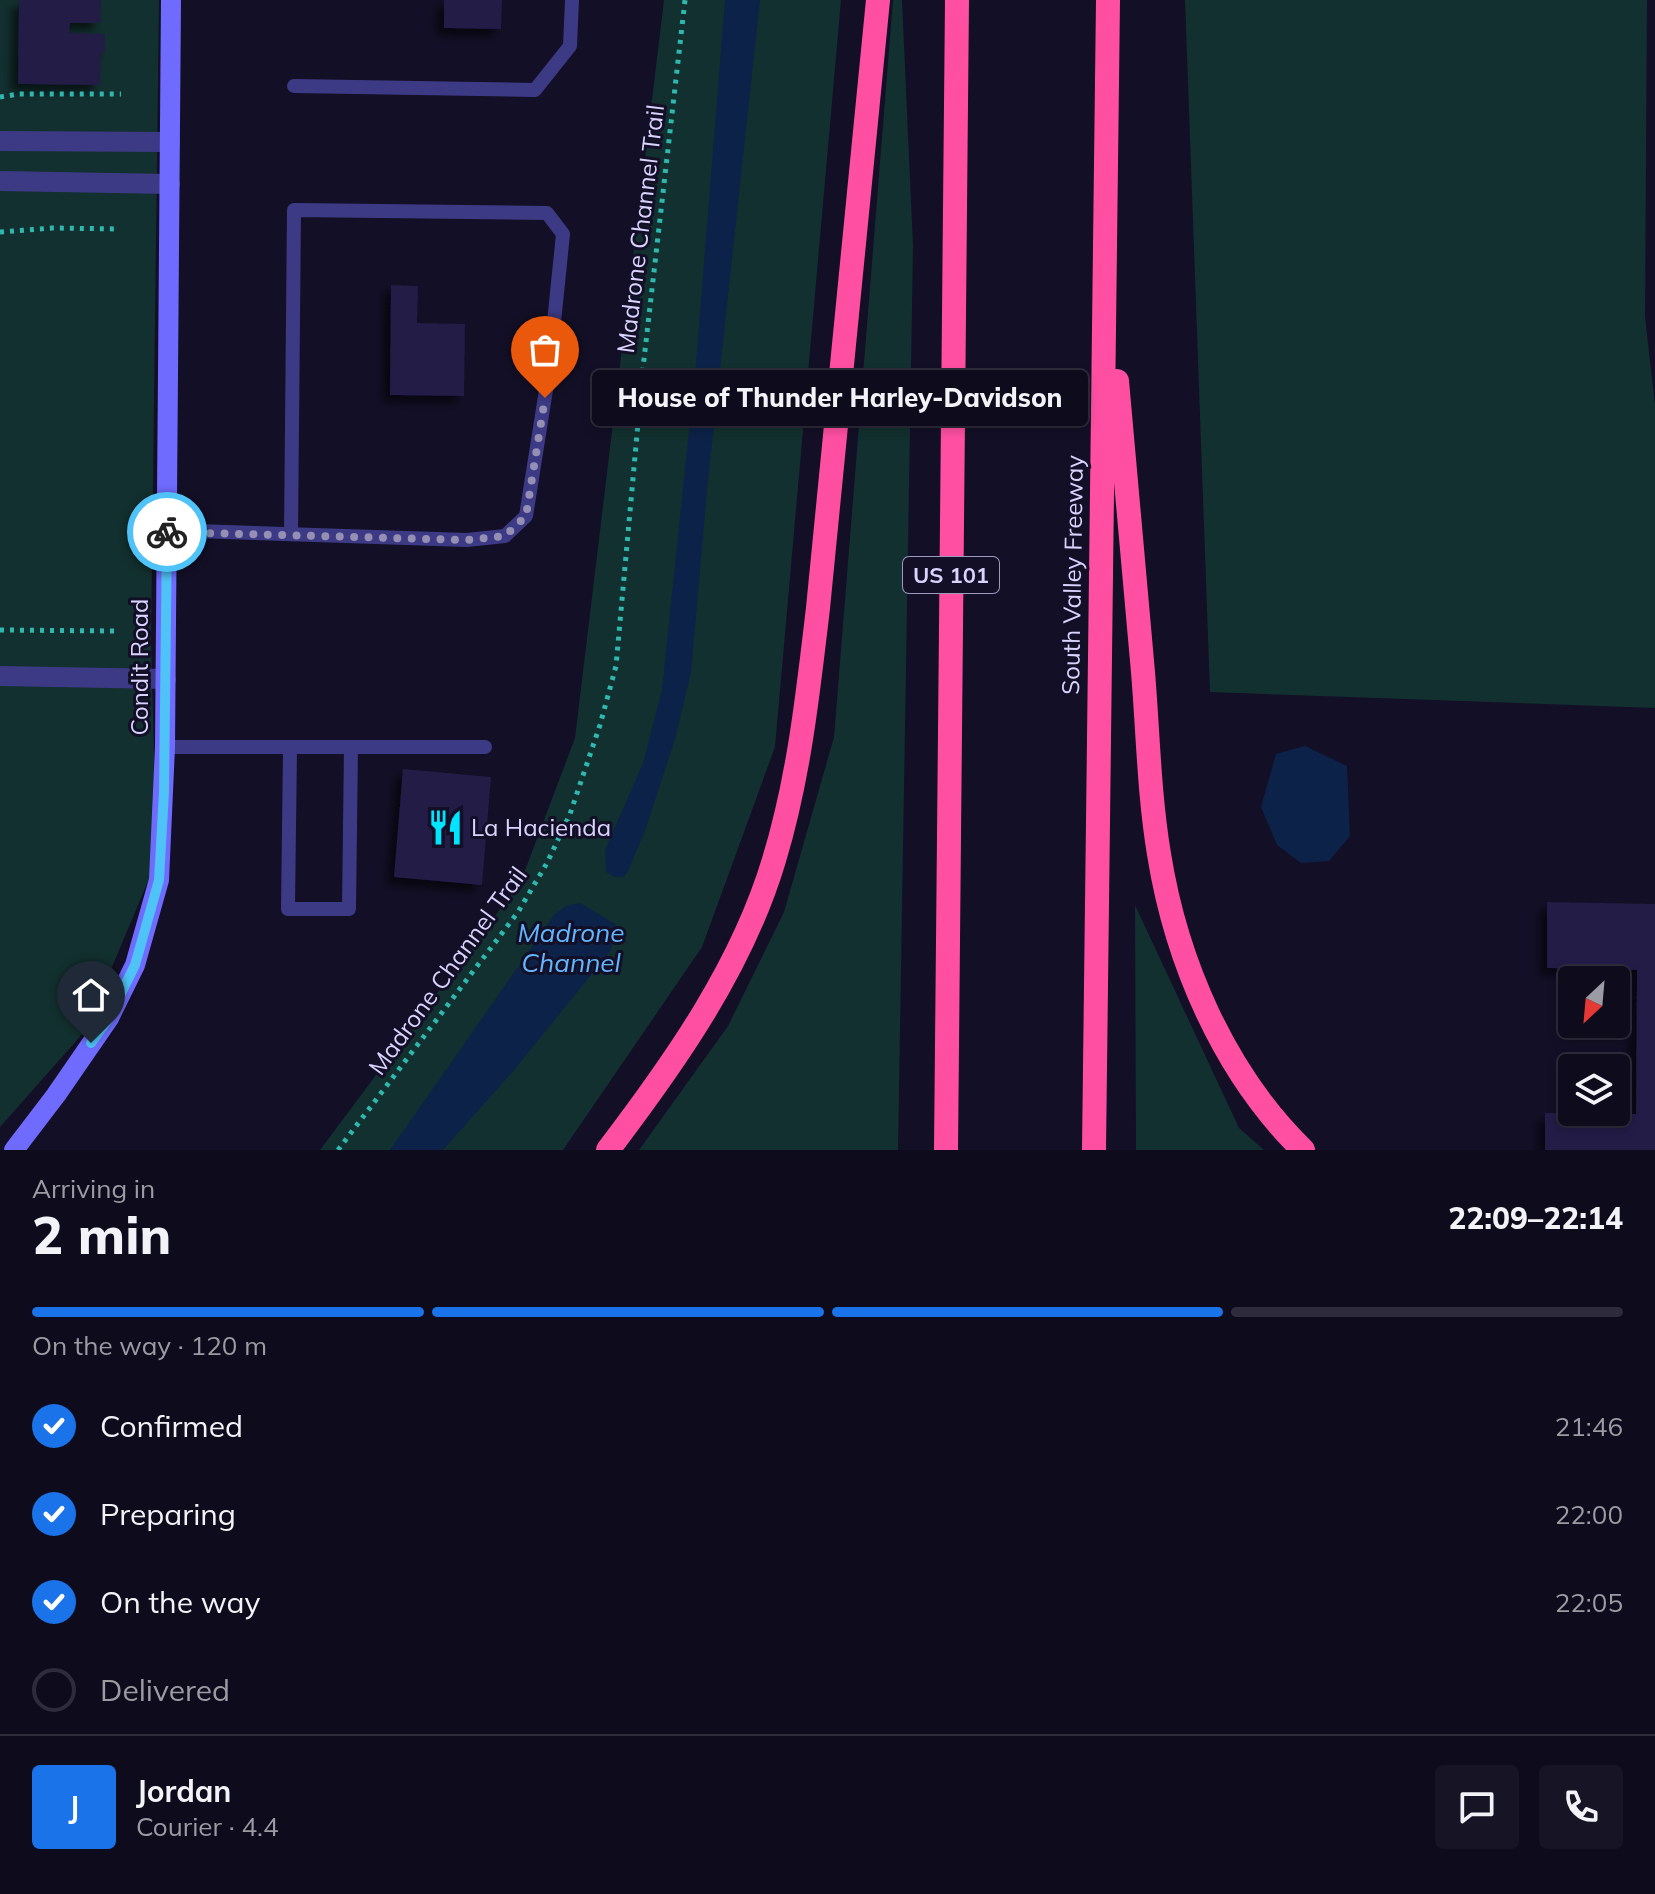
<!DOCTYPE html>
<html lang="en">
<head>
<meta charset="utf-8">
<style>
  body { margin:0; font-family:Mulish,sans-serif; background:#171425; color:#f1f3f6; height:100vh; display:flex; flex-direction:column; font-size:30px; white-space:nowrap }
  * { box-sizing:border-box; margin:0 }
  p { font-size:26px; color:#9b9ba3 }
  .icon { flex:none; width:44px; height:44px; fill:none; stroke:currentColor; stroke-width:2; stroke-linecap:round; stroke-linejoin:round }
  .map { position:relative; height:1150px; overflow:hidden }
  .panel { display:flex; flex-direction:column; background:#0e0b1c; flex:1 }
  .panel>* { flex:none }
  .needle { width:52px; rotate:206deg }
  .controls { position:absolute; left:1558px; top:966px; display:grid; gap:16px }
  .controls a { display:grid; place-items:center; width:72px; height:72px; border-radius:8px; background:#0e0b1c; box-shadow:0 4px 12px #0003,0 0 0 2px #2e2b3b; font-size:40px }
  .pin { position:absolute; display:grid; place-items:center; width:68px; height:68px; color:#fff; margin:-82px -34px; border-radius:50% 50% 50% 0; rotate:-45deg; box-shadow:0 0 8px #0007 }
  .pin .icon { rotate:45deg }
  .courier { position:absolute; display:grid; place-items:center; width:80px; height:80px; margin:-40px; border:6px solid #4fc3f7; border-radius:50%; background:#fff; color:#222; box-shadow:0 2px 10px #0007 }
  .bubble { position:absolute; height:56px; border-radius:8px; background:#0e0b1c; box-shadow:0 4px 12px #0003,0 0 0 2px #2e2b3b; font-size:26px; font-weight:800; line-height:56px; text-align:center }
  .overview em { font-style:normal; font-weight:800 }
  .overview div { display:flex; flex-direction:column-reverse }
  .overview { display:flex; align-items:center; justify-content:space-between; height:136px; padding:0 32px }
  h1 { font-size:52px; font-weight:800; line-height:60px }
  .bar { display:grid; grid-template-columns:repeat(4,1fr); gap:12px 8px; align-content:center; height:96px; padding:0 32px }
  .bar i { height:10px; border-radius:6px; background:#2e2b3b }
  .bar .current { background:#1a73e8 }
  .bar p { grid-column:span 4 }
  .line { display:flex; align-items:center; gap:20px; padding:0 32px; border-top:2px solid #2e2b3b }
  .line div { flex:1 }
  .round { display:grid; place-items:center; flex:none; width:84px; height:84px; border-radius:8px; background:#171425 }
  ol { padding:0 32px; list-style:none }
  li { display:flex; align-items:center; gap:24px; height:88px }
  li p { margin-inline-start:auto }
  li .icon { padding:8px; border-radius:50%; background:#1a73e8; color:#fff; stroke-width:4 }
  li:last-child { color:#9b9ba3 }
  li i { width:44px; height:44px; border:4px solid #2e2b3b; border-radius:50% }
  .map>svg:first-child { display:block }
</style>
</head>
<body>
<div class="map">
<svg width="1655" height="1150" viewBox="0 0 1655 1150">
  <defs>
    <filter id="shadow"><feDropShadow dx="-7" dy="7" stdDeviation="4" flood-color="#0009"/></filter>
  </defs>
  <rect width="100%" height="100%" fill="#130f26"/>
  <!-- green -->
  <g fill="#12302f">
    <polygon points="0,0 159,0 151,642 157,860 85,1031 0,1127"/>
    <polygon points="664,0 841,0 775,747 702,947 563,1150 320,1150 521,881 575,738"/>
    <polygon points="893,0 902,0 913,246 898,1150 639,1150 728,1026 784,912 834,737"/>
    <polygon points="1185,0 1647,0 1645,317 1655,405 1655,708 1210,692"/>
    <polygon points="1135,905 1239,1128 1264,1150 1136,1150"/>
  </g>
  <!-- water -->
  <g fill="#0c2248">
    <polygon points="725,0 760,0 707,490 691,672 675,739 645,831 628,871 624,877 615,877 606,872 605,850 643,763 662,690 696,363"/>
    <polygon points="1305,746 1347,766 1350,836 1329,861 1301,863 1277,845 1261,807 1276,754"/>
    <polygon points="580,903 615,924 617,934 609,953 514,1070 443,1150 390,1150 555,914 566,906"/>
  </g>
  <!-- building -->
  <g fill="#241b47" filter="url(#shadow)">
    <polygon points="19,0 101,0 100,23 70,23 69,33 105,34 105,52 101,52 100,85 18,84"/>
    <polygon points="444,0 502,0 501,29 444,28"/>
    <polygon points="391,285 418,286 417,323 465,324 464,396 390,395"/>
    <polygon points="403,769 491,777 482,885 394,877"/>
    <polygon points="1547,902 1655,904 1655,1150 1545,1150 1545,1113 1636,1114 1637,970 1547,968"/>
  </g>
  <g fill="none" stroke-linecap="round" stroke-linejoin="round">
    <!-- path -->
    <g stroke="#2fb8b0" stroke-width="5" stroke-dasharray="4 6" stroke-linecap="butt">
      <polyline points="0,97 19,94 121,94"/>
      <polyline points="0,232 52,228 119,229"/>
      <polyline points="0,630 115,631"/>
      <polyline points="338,1150 518,912 547,863 570,814 600,725 616,666 643,368 685,0"/>
    </g>
    <!-- lane -->
    <g stroke="#3d3a85" stroke-width="14">
      <polyline points="294,86 535,90 570,46 572,0"/>
      <polyline points="167,530 467,540 505,536 526,516 549,371 563,234 547,213 294,210 291,534"/>
      <polyline points="165,747 485,747"/>
      <polyline points="290,747 288,909 349,909 351,747"/>
    </g>
    <!-- street -->
    <g stroke="#3d3a85" stroke-width="20">
      <polyline points="0,141 170,142"/>
      <polyline points="0,181 170,184"/>
      <polyline points="0,676 166,679"/>
    </g>
    <!-- secondary -->
    <polyline stroke="#6f6bff" stroke-width="20" points="14,1150 56,1095 109,1018 135,965 159,880 165,747 171,0"/>
    <!-- highway -->
    <g stroke="#ff4fa3" stroke-width="24">
      <path d="M 1117,381 C 1125,478 1134,575 1143,672 C 1148,732 1149,794 1159,854 C 1176,961 1224,1073 1303,1150"/>
      <path d="M 608,1150 C 675,1062 742,967 774,860 C 799,778 808,693 818,608 L 878,0"/>
      <polyline points="946,1150 957,0"/>
      <polyline points="1094,1150 1108,0"/>
    </g>
  </g>
  <g fill="none" stroke-linecap="round" stroke-linejoin="round">
    <!-- done -->
    <polyline stroke="#948fb3" stroke-width="8" stroke-dasharray="0 14.4" points="167,532 467,540 505,536 526,516 545,398"/>
    <!-- route -->
    <polyline stroke="#4fc3f7" stroke-width="10" points="91,1043 109,1018 135,965 159,880 164,792 167,532"/>
  </g>
  <!-- icons -->
  <defs>
    <symbol id="restaurant-bare" viewBox="-9 -9 18 18"><path d="M-5-6h1v4h1v-4h1v4h1v-4h1v5L-1.5 .5V6h-2V.5L-5-1ZM5-6V6H3V1.5H1.5Q1.5-4 5-6Z" fill="#00e5ff" stroke="#130f26" stroke-width="2.5" paint-order="stroke"/></symbol>
  </defs>
  <g fill-rule="evenodd">
    <use href="#restaurant-bare" x="420" y="802" width="51" height="51"/>
  </g>
  <g text-anchor="middle" stroke-width="6" stroke-linejoin="round" paint-order="stroke">
    <!-- shield labels -->
    <rect fill="#130f26" stroke="#9e99be" stroke-width="2" x="903" y="557" width="96" height="36" rx="6"/>
    <g font-size="22" font-weight="bold" fill="#d9d4ff">
      <text x="951" y="583">US 101</text>
    </g>
    <!-- street labels -->
    <g font-size="24" fill="#d9d4ff" stroke="#130f26">
      <text transform="translate(641 229) rotate(-83)" y="8">Madrone Channel Trail</text>
      <text transform="translate(1073 575) rotate(-89)" y="8">South Valley Freeway</text>
      <text transform="translate(140 667) rotate(-90)" y="8">Condit Road</text>
      <text transform="translate(448 971) rotate(-54)" y="8">Madrone Channel Trail</text>
    </g>
    <!-- poi labels -->
    <g font-size="24" fill="#d9d4ff" stroke="#130f26" text-anchor="start">
      <text x="471" y="836">La Hacienda</text>
    </g>
    <!-- water labels -->
    <g font-size="26" font-style="italic" fill="#62b6ff" stroke="#130f26">
      <text x="571" y="942">Madrone<tspan x="571" dy="30">Channel</tspan></text>
    </g>
  </g>
</svg>
<div class="controls">
<a><svg class="needle" viewBox="-14 -14 28 28"><path d="M0-13l5 13h-10z" fill="#e53935"/><path d="M0 13l5-13h-10z" fill="#9b9ba3"/></svg></a>
<a><svg class="icon" aria-label="layers" viewBox="0 0 24 24"><path d="M12 4l9 5-9 5-9-5zM3 14l9 5 9-5"/></svg></a>
</div>
<div class="pin" style="left:545px;top:398px;background:#ea580c"><svg class="icon" aria-label="bag" viewBox="0 0 24 24"><path d="M5 8h14l-1 12H6zM9 8a3 3 0 0 1 6 0"/></svg></div>
<div class="pin" style="left:91px;top:1043px;background:#1f2937"><svg class="icon" aria-label="home" viewBox="0 0 24 24"><path d="M3 11l9-7 9 7M6 9v11h12V9"/></svg></div>
<div class="courier" style="left:167px;top:532px"><svg class="icon" aria-label="bike" viewBox="0 0 24 24"><circle cx="6" cy="16" r="4"/><circle cx="18" cy="16" r="4"/><path d="M6 16l4-8h5l3 8M10 8l3 8H6M13 5h3"/></svg></div>
<div class="bubble" style="left:592px;top:370px;width:496px">House of Thunder Harley-Davidson</div>
</div>
<section class="panel">
<div class="overview"><div><h1>2 min</h1><p>Arriving in</p></div><em>22:09–22:14</em></div>
<div class="bar"><i class="current"></i><i class="current"></i><i class="current"></i><i></i><p>On the way · 120 m</p></div>
<ol>
<li><svg class="icon" aria-label="check" viewBox="0 0 24 24"><path d="M5 12l5 5 9-10"/></svg>Confirmed<p>21:46</p></li>
<li><svg class="icon" aria-label="check" viewBox="0 0 24 24"><path d="M5 12l5 5 9-10"/></svg>Preparing<p>22:00</p></li>
<li><svg class="icon" aria-label="check" viewBox="0 0 24 24"><path d="M5 12l5 5 9-10"/></svg>On the way<p>22:05</p></li>
<li><i></i>Delivered</li>
</ol>
<div class="line" style="height:144px"><b class="round" style="background:#1a73e8;color:#fff">J</b><div><b>Jordan</b><p>Courier · 4.4</p></div><a class="round"><svg class="icon" aria-label="chat" viewBox="0 0 24 24"><path d="M4 5h16v11H9l-5 4z"/></svg></a><a class="round"><svg class="icon" aria-label="phone" viewBox="0 0 24 24"><path d="M5 4h4l2 5-3 2q2 4 5 5l2-3 5 2v4C11 20 4 13 5 4z"/></svg></a></div>
</section>
</body>
</html>
